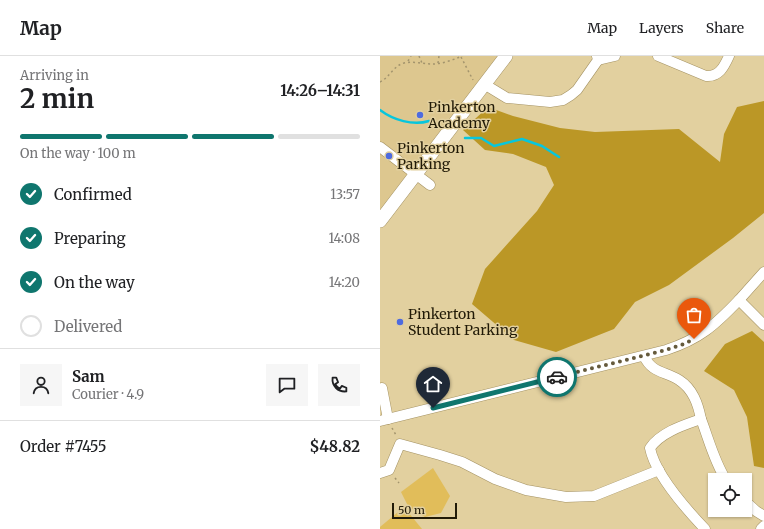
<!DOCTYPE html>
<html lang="en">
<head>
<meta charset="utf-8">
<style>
  body { margin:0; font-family:Merriweather,serif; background:#f6f6f6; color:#202124; height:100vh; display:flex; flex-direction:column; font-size:15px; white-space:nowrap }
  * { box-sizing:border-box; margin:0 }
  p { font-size:13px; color:#757577 }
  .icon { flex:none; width:22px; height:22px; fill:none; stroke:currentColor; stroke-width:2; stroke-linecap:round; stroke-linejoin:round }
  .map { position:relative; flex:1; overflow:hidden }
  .details { display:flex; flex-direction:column; background:#fff; width:380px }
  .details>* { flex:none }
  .controls { position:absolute; left:328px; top:417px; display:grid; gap:8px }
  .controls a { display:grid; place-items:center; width:44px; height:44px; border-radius:0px; background:#fff; box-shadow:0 1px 3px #0004; font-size:20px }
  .scale { position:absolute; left:12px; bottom:10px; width:65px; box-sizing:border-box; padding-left:4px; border:2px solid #211a07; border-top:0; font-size:11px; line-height:14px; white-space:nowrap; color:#211a07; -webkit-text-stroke:3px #e2d09f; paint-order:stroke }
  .pin { position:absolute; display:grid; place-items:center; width:34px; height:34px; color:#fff; margin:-41px -17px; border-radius:50% 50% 50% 0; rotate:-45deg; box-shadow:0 0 4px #0007 }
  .pin .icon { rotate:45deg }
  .courier { position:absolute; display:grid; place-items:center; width:40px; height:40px; margin:-20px; border:3px solid #0f766e; border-radius:50%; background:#fff; color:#222; box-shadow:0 1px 5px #0007 }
  .overview em { font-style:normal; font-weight:700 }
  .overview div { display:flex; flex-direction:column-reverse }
  .overview { display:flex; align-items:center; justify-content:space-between; height:68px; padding:0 20px }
  h1 { font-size:26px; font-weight:700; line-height:30px }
  .bar { display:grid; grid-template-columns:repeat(4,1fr); gap:6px 4px; align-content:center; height:48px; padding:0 20px }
  .bar i { height:5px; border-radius:3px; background:#e0e0e0 }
  .bar .on { background:#0f766e }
  .bar p { grid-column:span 4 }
  .line { display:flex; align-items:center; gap:10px; padding:0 20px; border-top:1px solid #e0e0e0 }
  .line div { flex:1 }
  .round { display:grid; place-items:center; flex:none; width:42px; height:42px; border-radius:0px; background:#f6f6f6 }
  ol { padding:0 20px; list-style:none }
  li { display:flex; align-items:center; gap:12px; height:44px }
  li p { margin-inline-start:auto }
  li .icon { padding:4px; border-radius:50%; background:#0f766e; color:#fff; stroke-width:4 }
  li:last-child { color:#757577 }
  li i { width:22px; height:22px; border:2px solid #e0e0e0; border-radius:50% }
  header { display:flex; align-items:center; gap:24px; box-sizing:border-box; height:56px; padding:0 20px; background:#fff; border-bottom:1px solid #e0e0e0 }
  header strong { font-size:19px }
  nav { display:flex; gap:22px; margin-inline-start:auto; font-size:14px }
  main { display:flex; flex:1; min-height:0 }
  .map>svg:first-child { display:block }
</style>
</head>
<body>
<header>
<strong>Map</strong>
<nav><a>Map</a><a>Layers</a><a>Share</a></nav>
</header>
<main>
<section class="details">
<div class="overview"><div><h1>2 min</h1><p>Arriving in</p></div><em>14:26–14:31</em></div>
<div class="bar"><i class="on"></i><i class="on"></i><i class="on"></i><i></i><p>On the way · 100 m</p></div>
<ol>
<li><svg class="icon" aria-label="check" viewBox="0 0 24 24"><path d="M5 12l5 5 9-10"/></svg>Confirmed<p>13:57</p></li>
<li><svg class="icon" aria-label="check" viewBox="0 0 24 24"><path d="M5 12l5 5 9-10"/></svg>Preparing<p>14:08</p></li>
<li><svg class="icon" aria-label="check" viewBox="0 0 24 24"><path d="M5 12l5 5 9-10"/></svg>On the way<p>14:20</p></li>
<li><i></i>Delivered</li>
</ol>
<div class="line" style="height:72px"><a class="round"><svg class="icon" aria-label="person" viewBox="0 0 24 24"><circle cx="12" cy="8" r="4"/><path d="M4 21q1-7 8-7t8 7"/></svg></a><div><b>Sam</b><p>Courier · 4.9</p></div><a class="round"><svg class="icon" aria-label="chat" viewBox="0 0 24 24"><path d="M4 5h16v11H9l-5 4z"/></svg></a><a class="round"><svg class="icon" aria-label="phone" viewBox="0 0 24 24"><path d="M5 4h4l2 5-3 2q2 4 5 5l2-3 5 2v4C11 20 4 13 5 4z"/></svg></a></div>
<div class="line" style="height:52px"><div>Order #7455</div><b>$48.82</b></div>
</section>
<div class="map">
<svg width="384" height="473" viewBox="0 0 384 473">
  <rect width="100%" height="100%" fill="#e2d09f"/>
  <!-- built -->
  <polygon fill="#ddc78f" points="0,0 126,0 0,165"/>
  <!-- green -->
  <g fill="#e1bd5a">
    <polygon points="53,412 70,440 61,457 45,461 28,450 21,436"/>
    <polygon points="24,451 42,473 0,473 0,471"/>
  </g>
  <!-- forest -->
  <g fill="#bb9726">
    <polygon points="384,45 384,157 353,182 289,229 255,246 234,273 176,296 134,284 92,248 105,213 157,155 174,129 166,111 133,98 105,94 83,74 108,51 133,60 180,72 215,76 299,73 340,106 344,78 357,51"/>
    <polygon points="372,275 384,286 384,412 374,410 367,361 354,334 324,315 345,288"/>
  </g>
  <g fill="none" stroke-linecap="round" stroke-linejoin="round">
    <!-- stream -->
    <g stroke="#07c6dd" stroke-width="2.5">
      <path d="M 0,54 C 13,64 33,70 49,65"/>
      <polyline points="85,82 101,82 114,90 142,83 162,90 179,101"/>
    </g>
    <defs>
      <g id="minor">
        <path d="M 278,0 L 326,20 C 339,21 344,11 349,0"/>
        <polyline points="218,4 235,0"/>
        <polyline points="104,28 127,42 170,46 183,44 191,39 197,34 218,4 217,0"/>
        <polyline points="0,91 50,129"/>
        <polyline points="359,244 384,216"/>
        <path d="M 264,300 C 272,317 284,315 299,324 C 313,333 318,348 321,363"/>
        <polyline points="2,332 8,363"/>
        <path d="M 0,365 L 286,294 C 320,283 335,269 359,244 L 384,269"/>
        <polyline points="0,417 9,414 20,388 60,399 82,406 115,423 146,434 186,441 214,440 279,414"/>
        <polyline points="365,445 376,455 384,460"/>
        <path d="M 325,473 C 306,453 275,418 270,392 C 281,376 304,369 321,363 C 329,384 334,405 346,424"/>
        <polyline points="381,473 384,470"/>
      </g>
      <polyline id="major" points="0,165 126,0"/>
    </defs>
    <!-- minor casing -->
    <use href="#minor" stroke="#a49263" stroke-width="11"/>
    <!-- major casing -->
    <use href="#major" stroke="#a49263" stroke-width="14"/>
    <!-- path -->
    <g stroke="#a3946d" stroke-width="1.5" stroke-dasharray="2 3" stroke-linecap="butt">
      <polyline points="39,0 42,7"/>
      <polyline points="81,1 93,24"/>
      <polyline points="28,5 31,0"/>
      <polyline points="58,7 59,0"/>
      <path d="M 0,26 C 10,21 13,10 24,7 C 33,5 43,8 52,8 C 62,8 73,4 82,0"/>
      <polyline points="12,372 16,379"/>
      <polyline points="15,422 19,427"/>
    </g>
    <!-- minor -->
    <use href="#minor" stroke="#fff" stroke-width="10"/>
    <!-- major -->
    <use href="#major" stroke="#fff" stroke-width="13"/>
  </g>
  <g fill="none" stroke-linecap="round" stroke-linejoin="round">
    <!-- done -->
    <polyline stroke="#655a3c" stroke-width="4" stroke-dasharray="0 7.2" points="177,321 286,294 304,288 314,283"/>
    <!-- route -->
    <polyline stroke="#0f766e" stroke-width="5" points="53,352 177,321"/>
  </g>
  <!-- markers -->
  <g fill="#4e6bdf" stroke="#e2d09f" stroke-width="1.5">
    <circle cx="40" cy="59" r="4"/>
    <circle cx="9" cy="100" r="4"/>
    <circle cx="20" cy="266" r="4"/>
  </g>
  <g text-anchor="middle" stroke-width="3" stroke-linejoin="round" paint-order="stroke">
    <!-- poi labels -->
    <g font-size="14" fill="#211a07" stroke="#e2d09f" text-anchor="start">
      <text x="48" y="56">Pinkerton<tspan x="48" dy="16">Academy</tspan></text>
      <text x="17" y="97">Pinkerton<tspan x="17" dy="16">Parking</tspan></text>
      <text x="28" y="263">Pinkerton<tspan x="28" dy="16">Student Parking</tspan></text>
    </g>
  </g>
</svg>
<div class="controls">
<a><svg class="icon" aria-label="locate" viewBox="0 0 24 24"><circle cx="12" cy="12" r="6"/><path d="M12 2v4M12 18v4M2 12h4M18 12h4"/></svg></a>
</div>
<div class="scale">50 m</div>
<div class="pin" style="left:314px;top:283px;background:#ea580c"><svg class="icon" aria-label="bag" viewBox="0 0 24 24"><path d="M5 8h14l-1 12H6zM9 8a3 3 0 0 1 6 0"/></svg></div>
<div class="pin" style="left:53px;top:352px;background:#1f2937"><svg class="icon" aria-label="home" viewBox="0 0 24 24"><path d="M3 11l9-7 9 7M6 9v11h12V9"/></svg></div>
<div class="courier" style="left:177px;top:321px"><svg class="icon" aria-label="car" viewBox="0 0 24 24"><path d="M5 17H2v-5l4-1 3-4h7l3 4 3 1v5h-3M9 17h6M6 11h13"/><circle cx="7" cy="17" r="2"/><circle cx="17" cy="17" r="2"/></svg></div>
</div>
</main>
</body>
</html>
